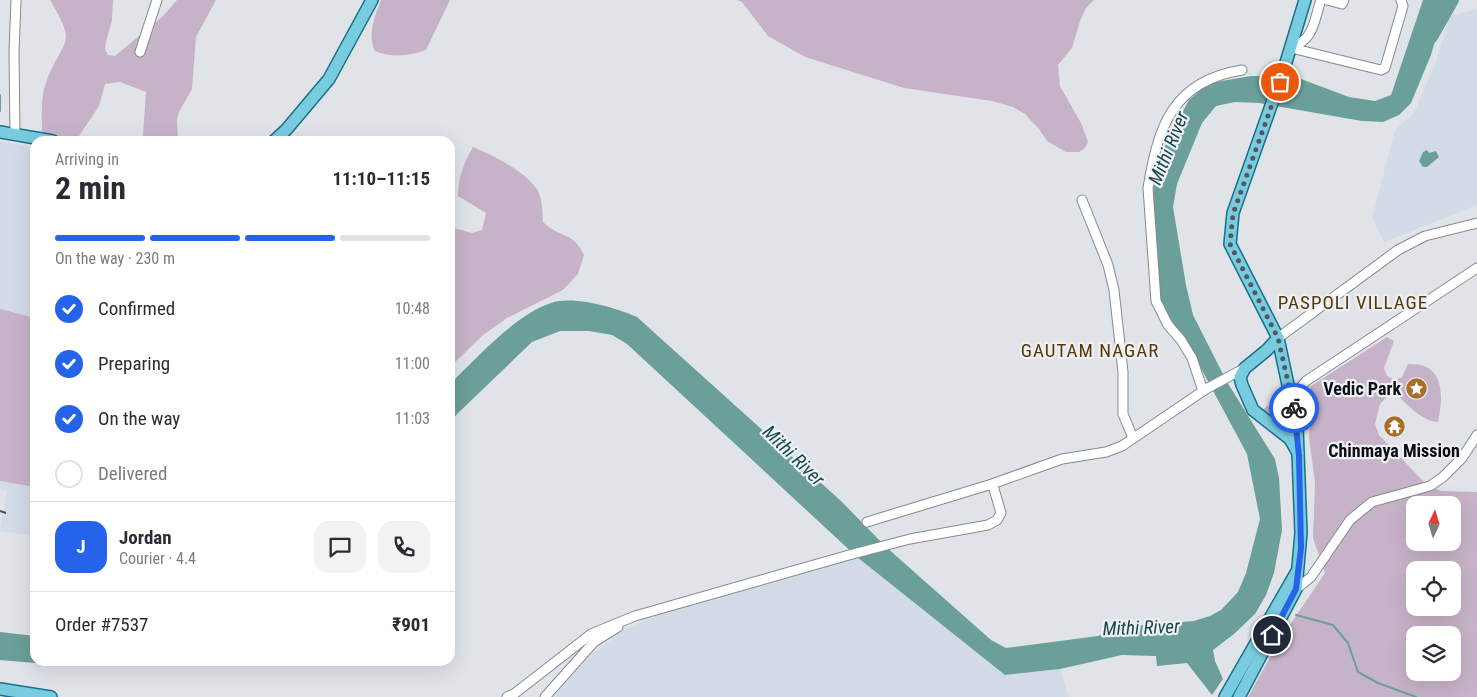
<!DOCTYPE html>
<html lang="en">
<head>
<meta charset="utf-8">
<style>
  body { margin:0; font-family:"Roboto Condensed",sans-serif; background:#f2f2f3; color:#2b2b33; height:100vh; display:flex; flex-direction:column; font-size:19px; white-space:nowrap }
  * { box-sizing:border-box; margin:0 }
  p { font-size:16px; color:#7c7c81 }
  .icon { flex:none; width:28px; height:28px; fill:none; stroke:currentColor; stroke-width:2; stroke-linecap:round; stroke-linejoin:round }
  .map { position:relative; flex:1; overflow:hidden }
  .drawer { position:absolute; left:30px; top:136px; width:425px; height:530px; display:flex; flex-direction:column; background:#fff; border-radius:15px; box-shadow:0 5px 20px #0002 }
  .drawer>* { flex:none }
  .needle { width:32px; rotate:4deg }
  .fabs { position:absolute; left:1406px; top:496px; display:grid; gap:10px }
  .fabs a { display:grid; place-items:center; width:55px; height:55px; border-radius:10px; background:#fff; box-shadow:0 5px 20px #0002; font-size:25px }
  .pin { position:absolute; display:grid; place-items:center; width:42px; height:42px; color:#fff; margin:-21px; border:2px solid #fff; border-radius:50%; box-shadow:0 1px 5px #0007 }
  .courier { position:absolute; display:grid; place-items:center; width:50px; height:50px; margin:-25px; border:4px solid #2563eb; border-radius:50%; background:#fff; color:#222; box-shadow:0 1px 6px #0007 }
  .overview em { font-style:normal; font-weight:700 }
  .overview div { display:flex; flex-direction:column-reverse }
  .overview { display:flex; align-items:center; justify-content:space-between; height:85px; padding:0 25px }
  h1 { font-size:32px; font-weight:700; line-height:38px }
  .bar { display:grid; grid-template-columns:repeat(4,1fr); gap:8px 5px; align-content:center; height:60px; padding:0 25px }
  .bar i { height:6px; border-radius:4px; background:#e1e1e2 }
  .bar .selected { background:#2563eb }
  .bar p { grid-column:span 4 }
  .line { display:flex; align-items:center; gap:12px; padding:0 25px; border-top:1px solid #e1e1e2 }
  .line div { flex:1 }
  .round { display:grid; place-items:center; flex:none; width:52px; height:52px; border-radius:15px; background:#f2f2f3 }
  ol { padding:0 25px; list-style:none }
  li { display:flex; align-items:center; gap:15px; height:55px }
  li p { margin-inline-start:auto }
  li .icon { padding:5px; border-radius:50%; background:#2563eb; color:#fff; stroke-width:4 }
  li:last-child { color:#7c7c81 }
  li i { width:28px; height:28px; border:2px solid #e1e1e2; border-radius:50% }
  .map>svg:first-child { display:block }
</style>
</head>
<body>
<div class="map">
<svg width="1477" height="697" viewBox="0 0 1477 697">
  <rect width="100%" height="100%" fill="#e0e4e9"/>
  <!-- built -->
  <g fill="#d3dbe7">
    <polygon points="1477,9 1477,205 1384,242 1372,218 1395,130 1414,113 1436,62 1450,16"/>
    <polygon points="0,141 35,147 35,536 0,531 7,491 0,489"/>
    <polygon points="857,557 1005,675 1060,669 1069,697 553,697 590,656 625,629 658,615"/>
  </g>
  <!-- green -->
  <g fill="#c7b3c8" fill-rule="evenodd">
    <path d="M 50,0 L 113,0 L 112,20 L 106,42 L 105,49 L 108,55 L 115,56 L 163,16 L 177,0 L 216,0 L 196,37 L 192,89 L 179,112 L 177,119 L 178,141 L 146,141 L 143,135 L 146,92 L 120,82 L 105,84 L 99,106 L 77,139 L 42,134 C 42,117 40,96 47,80 C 64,37 78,47 50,0 Z"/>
    <path d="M 381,0 L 450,0 L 426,50 C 410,56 391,58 375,51 C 367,35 375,16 381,0 Z"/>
    <polygon points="737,0 1094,0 1086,8 1080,21 1072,48 1058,65 1060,86 1081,123 1088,142 1085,148 1079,152 1066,152 1047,141 1039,129 1025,114 1013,107 992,101 904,88 805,57 768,36 742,2"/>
    <path d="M 473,147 C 492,155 523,170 536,188 C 543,197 542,211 543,222 C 562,240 572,230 584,255 L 578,274 L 563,290 L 507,318 L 483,335 L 450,367 L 450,227 L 472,233 L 482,230 L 486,213 L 458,196 C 458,178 464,162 473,147 Z"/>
    <polygon points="0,309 35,318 35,487 0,481"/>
    <path d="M 1387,337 L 1394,341 L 1384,368 L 1387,376 L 1395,380 L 1402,377 L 1408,364 C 1444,362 1444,394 1438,422 C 1421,421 1407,404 1395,393 L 1390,394 L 1380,404 L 1375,424 L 1379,435 L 1425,483 L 1441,491 L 1477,492 L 1477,697 L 1248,697 L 1281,638 L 1325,573 L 1313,538 L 1315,483 L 1309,437 L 1310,421 L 1307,398 L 1311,386 ZM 1415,505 L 1452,505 L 1452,542 L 1415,542 ZM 1415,570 L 1452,570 L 1452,608 L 1415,608 ZM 1415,635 L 1452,635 L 1452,672 L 1415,672 Z"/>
    <polygon points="1286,394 1291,435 1260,411"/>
  </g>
  <!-- water -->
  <g fill="#6b9f99">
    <path d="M 1423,0 L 1447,0 L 1431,55 L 1411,103 L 1399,115 L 1383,122 L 1362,121 L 1259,103 L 1235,102 L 1216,106 L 1202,123 L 1177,184 L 1173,207 L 1186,285 L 1193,315 L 1227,382 L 1275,459 L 1279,478 L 1282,530 L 1274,573 L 1266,595 L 1255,614 L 1234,634 L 1213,650 L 1215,661 L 1223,679 L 1212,695 L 1187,663 L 1157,666 L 1156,656 L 1122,655 L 1060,669 L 1005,675 L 857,557 L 627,344 L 612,335 L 589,331 L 560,331 L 532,342 L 456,415 L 450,426 L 450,384 C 476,359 516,314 551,303 C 574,295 616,308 637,317 L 841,501 L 885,546 L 991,640 L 1006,648 L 1098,636 L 1120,627 L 1194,621 L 1210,616 L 1221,610 L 1238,592 L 1246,573 L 1260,519 L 1247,454 L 1189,346 L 1166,312 L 1159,296 L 1153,201 L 1155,170 L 1169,137 L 1189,100 L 1209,83 L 1251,76 L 1293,76 L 1349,97 L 1375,101 L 1391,95 Z"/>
    <polygon points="1427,150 1429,153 1436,151 1439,157 1427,167 1423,167 1419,161 1423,152"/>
    <polygon points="0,632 35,636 35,661 84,661 70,666 0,660"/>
  </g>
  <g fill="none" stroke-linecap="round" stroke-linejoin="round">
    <!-- stream -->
    <g stroke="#6b9f99" stroke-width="2">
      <polyline points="0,95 0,111"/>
      <polyline points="1296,615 1333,625 1348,643 1358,672 1378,683 1416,697"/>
    </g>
    <!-- river -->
    <polyline stroke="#6b9f99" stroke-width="12" points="1432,37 1453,0"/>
    <defs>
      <g id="minor">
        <polyline points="1327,0 1342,4 1344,0"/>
        <polyline points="1291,48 1381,70 1385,68 1403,6 1401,0"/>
        <path d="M 1291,48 C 1315,38 1313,23 1321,0"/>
        <polyline points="140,52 157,0"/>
        <polyline points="15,134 14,52 16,0"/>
        <polyline points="1082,200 1108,265 1114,290 1123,372 1123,414 1133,438"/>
        <polyline points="1278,338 1398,250 1425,236 1477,223"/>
        <path d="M 1203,391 L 1192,358 L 1181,340 L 1168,325 L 1156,301 L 1148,188 C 1158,126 1173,81 1242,70"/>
        <polyline points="1293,403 1297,392 1306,381 1477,268"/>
        <polyline points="867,522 992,484 1062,459 1106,452 1122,446 1206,389 1245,368"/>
        <polyline points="1292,588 1296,589 1311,577 1350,520 1372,502 1430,486 1443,477 1462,458 1477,435"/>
        <polyline points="507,697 514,694 591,634 635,616 849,555 910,539 988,525 997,520 1001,513 994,489"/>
        <polyline points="545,697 594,642 618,627"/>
      </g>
      <g id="major">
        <polyline points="0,132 53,141"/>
        <polyline points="274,141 286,130 329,79 372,0"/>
        <polyline points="1278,338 1267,350 1245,368 1240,377 1242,385 1253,410 1290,439 1298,453"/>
        <polyline points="0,689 51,697"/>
        <polyline points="1225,697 1296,573"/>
        <polyline points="1239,697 1296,589 1301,533 1297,427 1278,338 1230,244 1233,213 1284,69 1305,0"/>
      </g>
    </defs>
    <!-- minor casing -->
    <use href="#minor" stroke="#868a8e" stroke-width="11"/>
    <!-- major casing -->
    <use href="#major" stroke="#187289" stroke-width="14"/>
    <!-- minor -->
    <use href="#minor" stroke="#fff" stroke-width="9"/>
    <!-- major -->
    <use href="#major" stroke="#79cbe0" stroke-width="11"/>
    <!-- rail -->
    <polyline stroke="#4e5153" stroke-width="2" stroke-dasharray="10 5" stroke-linecap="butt" points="0,511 6,513"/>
  </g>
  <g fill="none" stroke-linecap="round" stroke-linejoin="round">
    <!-- done -->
    <polyline stroke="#56585b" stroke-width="5" stroke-dasharray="0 9" points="1280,82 1233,214 1230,244 1278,338 1294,408"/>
    <!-- route -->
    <polyline stroke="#2563eb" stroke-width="6" points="1272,635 1296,589 1301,548 1299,456 1294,408"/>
  </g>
  <!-- icons -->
  <defs>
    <symbol id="sight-disc" viewBox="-11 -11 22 22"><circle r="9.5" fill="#a56f29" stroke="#edf1f7"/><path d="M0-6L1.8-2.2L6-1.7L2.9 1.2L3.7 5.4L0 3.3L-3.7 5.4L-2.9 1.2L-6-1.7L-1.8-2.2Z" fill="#fff"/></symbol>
    <symbol id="temple-disc" viewBox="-11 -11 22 22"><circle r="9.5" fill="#a56f29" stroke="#edf1f7"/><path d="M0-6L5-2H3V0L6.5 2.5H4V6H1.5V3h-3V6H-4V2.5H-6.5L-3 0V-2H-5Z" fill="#fff"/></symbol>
  </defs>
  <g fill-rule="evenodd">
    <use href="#sight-disc" x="1404" y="376" width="25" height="25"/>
    <use href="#temple-disc" x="1382" y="414" width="25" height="25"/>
  </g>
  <g text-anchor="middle" stroke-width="4.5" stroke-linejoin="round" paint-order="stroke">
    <!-- poi labels -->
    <g font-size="18" font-weight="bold" fill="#0b0d0e" stroke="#edf1f7" text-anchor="end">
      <text x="1401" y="395">Vedic Park</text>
      <text x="1394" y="457" text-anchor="middle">Chinmaya Mission</text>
    </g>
    <!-- water labels -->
    <g font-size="19" font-style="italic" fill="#184743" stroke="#edf1f7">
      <text transform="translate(1168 148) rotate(-68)" y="7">Mithi River</text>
      <text transform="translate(794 455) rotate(44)" y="7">Mithi River</text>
      <text transform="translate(1141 627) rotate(-2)" y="7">Mithi River</text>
    </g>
    <!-- neighbourhood labels -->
    <g font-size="19" letter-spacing="1" fill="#5b3701" stroke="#edf1f7">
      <text x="1353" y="309">PASPOLI VILLAGE</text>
      <text x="1090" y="357">GAUTAM NAGAR</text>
    </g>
  </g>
</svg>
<div class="fabs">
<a><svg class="needle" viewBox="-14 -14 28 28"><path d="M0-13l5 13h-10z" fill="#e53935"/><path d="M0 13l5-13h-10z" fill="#7c7c81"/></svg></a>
<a><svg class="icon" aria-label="locate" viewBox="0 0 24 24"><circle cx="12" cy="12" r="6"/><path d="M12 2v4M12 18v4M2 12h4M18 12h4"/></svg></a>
<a><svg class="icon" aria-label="layers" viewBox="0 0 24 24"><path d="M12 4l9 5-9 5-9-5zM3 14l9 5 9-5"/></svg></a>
</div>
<div class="pin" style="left:1280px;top:82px;background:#ea580c"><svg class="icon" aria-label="bag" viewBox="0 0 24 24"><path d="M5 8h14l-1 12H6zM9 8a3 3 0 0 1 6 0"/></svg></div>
<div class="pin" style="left:1272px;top:635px;background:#1f2937"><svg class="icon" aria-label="home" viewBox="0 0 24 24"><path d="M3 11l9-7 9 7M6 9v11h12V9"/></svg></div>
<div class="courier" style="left:1294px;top:408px"><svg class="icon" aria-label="bike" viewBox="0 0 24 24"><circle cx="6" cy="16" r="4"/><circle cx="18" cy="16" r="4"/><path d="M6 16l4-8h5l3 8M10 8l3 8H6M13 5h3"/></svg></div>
<section class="drawer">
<div class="overview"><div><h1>2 min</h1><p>Arriving in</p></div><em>11:10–11:15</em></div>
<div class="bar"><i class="selected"></i><i class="selected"></i><i class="selected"></i><i></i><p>On the way · 230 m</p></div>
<ol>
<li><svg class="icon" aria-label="check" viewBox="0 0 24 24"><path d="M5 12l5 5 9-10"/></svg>Confirmed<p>10:48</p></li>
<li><svg class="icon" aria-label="check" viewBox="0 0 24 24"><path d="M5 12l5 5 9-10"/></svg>Preparing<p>11:00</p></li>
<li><svg class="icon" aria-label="check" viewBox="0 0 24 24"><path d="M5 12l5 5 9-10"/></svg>On the way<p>11:03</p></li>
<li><i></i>Delivered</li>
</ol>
<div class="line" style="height:90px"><b class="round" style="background:#2563eb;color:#fff">J</b><div><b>Jordan</b><p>Courier · 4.4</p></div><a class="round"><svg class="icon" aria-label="chat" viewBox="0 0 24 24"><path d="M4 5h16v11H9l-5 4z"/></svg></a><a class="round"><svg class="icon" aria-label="phone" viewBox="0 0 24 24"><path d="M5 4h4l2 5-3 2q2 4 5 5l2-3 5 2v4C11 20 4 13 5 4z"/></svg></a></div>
<div class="line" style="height:65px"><div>Order #7537</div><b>₹901</b></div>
</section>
</div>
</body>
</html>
